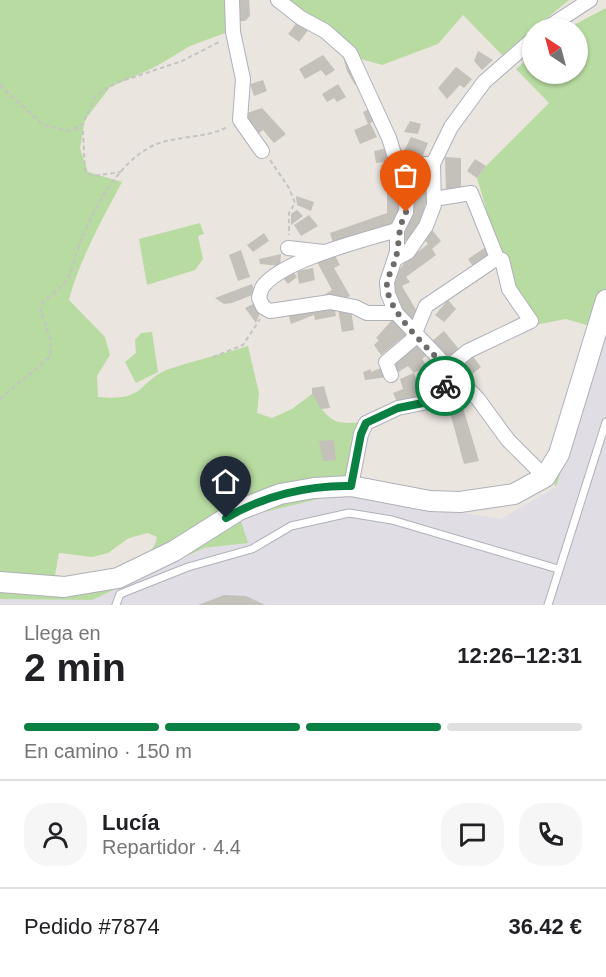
<!DOCTYPE html>
<html lang="es">
<head>
<meta charset="utf-8">
<style>
  body { margin:0; font-family:Arial,sans-serif; background:#f6f6f6; color:#202124; height:100vh; display:flex; flex-direction:column; font-size:22px; white-space:nowrap }
  * { box-sizing:border-box; margin:0 }
  p { font-size:20px; color:#757577 }
  .icon { flex:none; width:33px; height:33px; fill:none; stroke:currentColor; stroke-width:2; stroke-linecap:round; stroke-linejoin:round }
  .map { position:relative; height:605px; overflow:hidden }
  .details { display:flex; flex-direction:column; background:#fff; flex:1 }
  .details>* { flex:none }
  .needle { width:39px; rotate:324deg }
  .fabs { position:absolute; left:522px; top:18px; display:grid; gap:12px }
  .fabs a { display:grid; place-items:center; width:66px; height:66px; border-radius:50%; background:#fff; box-shadow:0 2px 4px #0004; font-size:30px }
  .pin { position:absolute; display:grid; place-items:center; width:51px; height:51px; color:#fff; margin:-62px -26px; border-radius:50% 50% 50% 0; rotate:-45deg; box-shadow:0 0 6px #0007 }
  .pin .icon { rotate:45deg }
  .courier { position:absolute; display:grid; place-items:center; width:60px; height:60px; margin:-30px; border:4px solid #0b8043; border-radius:50%; background:#fff; color:#222; box-shadow:0 2px 8px #0007 }
  .headline em { font-style:normal; font-weight:700 }
  .headline div { display:flex; flex-direction:column-reverse }
  .headline { display:flex; align-items:center; justify-content:space-between; height:102px; padding:0 24px }
  h1 { font-size:39px; font-weight:700; line-height:45px }
  .bar { display:grid; grid-template-columns:repeat(4,1fr); gap:9px 6px; align-content:center; height:72px; padding:0 24px }
  .bar i { height:8px; border-radius:4px; background:#e0e0e0 }
  .bar .on { background:#0b8043 }
  .bar p { grid-column:span 4 }
  .line { display:flex; align-items:center; gap:15px; padding:0 24px; border-top:2px solid #e0e0e0 }
  .line div { flex:1 }
  .round { display:grid; place-items:center; flex:none; width:63px; height:63px; border-radius:24px; background:#f6f6f6 }
  .map>svg:first-child { display:block }
</style>
</head>
<body>
<div class="map">
<svg width="606" height="605" viewBox="0 0 606 605">
  <rect width="100%" height="100%" fill="#ebe5df"/>
  <!-- industrial -->
  <polygon fill="#e0dee4" points="606,329 606,605 0,605 0,599 92,600 204,548 247,543 240,518 343,493 501,519 556,487"/>
  <!-- green -->
  <g fill="#b8dba1" fill-rule="evenodd">
    <path d="M 0,0 L 228,0 L 228,24 L 225,33 L 190,46 L 155,67 L 110,87 L 85,120 L 80,148 L 88,172 L 122,182 C 102,220 80,258 69,300 L 105,337 L 110,355 L 97,376 L 98,397 C 149,402 136,380 172,368 C 197,360 223,354 248,346 L 259,393 L 257,413 L 272,418 L 292,409 L 312,394 C 327,417 331,426 360,422 L 343,493 L 240,518 L 248,543 L 204,548 L 92,600 L 0,599 ZM 148,533 L 157,537 C 154,564 102,576 79,578 C 71,579 63,576 55,575 L 59,553 L 92,557 L 108,553 L 129,538 Z"/>
    <polygon points="287,0 569,0 502,55 463,15 438,44 382,65 361,59 329,27"/>
    <polygon points="606,8 606,329 556,487 544,465 590,326 566,319 535,325 496,242 477,178 486,166 549,103 516,69 532,55 532,74 578,74 578,28 568,28"/>
    <polygon points="200,223 204,234 198,236 203,259 195,270 147,285 139,239"/>
    <polygon points="152,332 158,372 136,383 125,362 136,353 135,340 141,333"/>
  </g>
  <!-- building -->
  <g fill="#c4c0ba">
    <polygon points="236,0 249,0 250,16 245,21 236,21"/>
    <polygon points="298,21 309,29 299,42 288,34"/>
    <polygon points="478,51 493,60 482,70 474,61"/>
    <polygon points="323,55 335,70 326,76 321,70 305,79 299,69"/>
    <polygon points="346,55 361,82 355,85 347,71 343,57"/>
    <polygon points="456,67 472,79 464,88 460,85 447,99 438,88"/>
    <polygon points="263,80 267,91 254,96 250,84"/>
    <polygon points="338,84 346,97 337,102 334,98 327,102 322,94"/>
    <polygon points="262,108 286,134 274,143 263,130 258,134 244,114"/>
    <polygon points="372,108 377,120 370,123 377,137 360,144 354,130 368,124 363,112"/>
    <polygon points="410,121 421,124 418,134 404,132"/>
    <polygon points="411,137 428,143 422,158 404,151"/>
    <polygon points="388,148 390,161 376,163 374,151"/>
    <polygon points="413,156 415,173 407,175 403,159"/>
    <polygon points="445,157 461,158 461,190 446,193"/>
    <polygon points="475,159 486,166 477,178 467,171"/>
    <polygon points="390,168 394,170 396,178 382,181 380,170"/>
    <polygon points="428,168 427,199 417,233 411,243 400,238 406,227 421,172"/>
    <polygon points="387,184 401,184 399,219 382,229 333,243 330,233 387,213"/>
    <polygon points="296,196 314,202 311,211 297,205"/>
    <polygon points="297,210 303,216 291,225 291,214"/>
    <polygon points="309,215 318,226 301,236 294,225"/>
    <polygon points="428,225 441,241 432,249 436,255 406,277 410,282 402,286 419,315 409,321 392,292 392,280 405,262 428,244 423,238"/>
    <polygon points="264,233 269,241 253,252 247,245"/>
    <polygon points="486,247 493,256 474,268 468,259"/>
    <polygon points="241,250 250,277 238,281 229,255"/>
    <polygon points="333,252 340,265 334,268 350,296 340,301 329,300 324,295 332,290 316,260"/>
    <polygon points="281,254 280,266 260,264 259,259"/>
    <polygon points="313,268 315,280 299,284 297,271"/>
    <polygon points="292,270 297,277 288,284 282,277"/>
    <polygon points="252,284 255,294 232,303 224,304 215,298"/>
    <polygon points="448,300 456,309 444,322 435,315"/>
    <polygon points="257,302 261,310 256,323 245,308"/>
    <polygon points="334,306 336,316 315,320 314,315 291,324 288,313"/>
    <polygon points="338,309 351,309 354,330 342,332"/>
    <polygon points="392,320 407,334 381,355 374,345 379,340 376,338"/>
    <polygon points="444,331 463,354 450,364 431,342"/>
    <polygon points="421,342 429,353 422,359 427,366 414,373 408,366 395,374 390,365"/>
    <polygon points="472,355 481,367 464,381 453,367"/>
    <polygon points="383,367 388,377 365,380 363,372 371,369 371,372"/>
    <polygon points="445,372 447,375 440,390 430,398 424,383"/>
    <polygon points="414,373 423,395 398,404 393,393 403,389 400,379"/>
    <polygon points="324,386 330,408 321,409 312,394 312,388"/>
    <polygon points="457,388 479,461 464,464 445,394"/>
    <polygon points="334,440 336,460 323,461 319,441"/>
    <polygon points="224,595 246,596 265,605 198,605"/>
  </g>
  <g fill="none" stroke-linecap="round" stroke-linejoin="round">
    <defs>
      <g id="lane">
        <polyline points="116,605 120,594 188,567 252,549 291,526 349,513 392,520 558,569"/>
        <polyline points="548,605 606,422"/>
      </g>
      <g id="street">
        <polyline points="232,0 233,32 243,79 240,120 262,151"/>
        <polyline points="278,0 301,18 325,31 350,53 389,138 407,195 406,212 397,230 397,252 387,282 388,294 396,313 478,399 508,440 545,477"/>
        <polyline points="547,28 590,0"/>
        <polyline points="407,195 413,190 424,164 433,164"/>
        <polyline points="288,248 324,252"/>
        <polyline points="395,259 408,252 426,226 434,205 433,164 451,127 484,82 532,40"/>
        <path d="M 396,313 L 367,313 L 355,307 L 330,302 L 270,311 L 263,307 L 259,298 C 260,294 261,288 264,285 C 286,259 364,240 397,230"/>
        <polyline points="447,368 468,351 531,321 509,289 502,260 497,258"/>
        <polyline points="391,375 386,362 412,340 426,306 497,258 471,193 434,199"/>
        <polyline points="351,486 361,434 366,423 398,408 438,400 453,374"/>
      </g>
      <polyline id="secondary" points="0,582 64,587 118,578 174,551 239,510 280,494 314,488 351,486 430,501 460,502 514,494 545,477 559,454 606,300"/>
    </defs>
    <!-- lane casing -->
    <use href="#lane" stroke="#afb1ba" stroke-width="9"/>
    <!-- street casing -->
    <use href="#street" stroke="#afb1ba" stroke-width="16"/>
    <!-- secondary casing -->
    <use href="#secondary" stroke="#afb1ba" stroke-width="22"/>
    <!-- path -->
    <g stroke="#c4c4c4" stroke-width="2" stroke-dasharray="4.5 3" stroke-linecap="butt">
      <polyline points="0,85 43,125 69,131 83,124 95,96 116,83 182,61 221,41"/>
      <polyline points="75,128 83,132 85,171 92,176 121,172"/>
      <polyline points="270,160 289,188 295,203 289,213 289,235"/>
      <polyline points="213,357 243,345 260,319"/>
      <path d="M 0,399 L 50,357 L 51,341 L 40,307 C 47,295 61,291 68,278 C 74,267 75,254 80,243 C 94,208 118,162 154,145 C 178,135 207,139 229,126"/>
    </g>
    <!-- lane -->
    <use href="#lane" stroke="#fff" stroke-width="7"/>
    <!-- street -->
    <use href="#street" stroke="#fff" stroke-width="14"/>
    <!-- secondary -->
    <use href="#secondary" stroke="#fff" stroke-width="20"/>
  </g>
  <g fill="none" stroke-linecap="round" stroke-linejoin="round">
    <!-- done -->
    <path stroke="#6e6c6a" stroke-width="6" stroke-dasharray="0 10.8" d="M 406,212 C 398,229 400,235 397,252 C 396,263 389,272 387,283 C 384,311 435,354 453,375 L 445,386"/>
    <!-- route -->
    <path stroke="#0b8043" stroke-width="8" d="M 226,518 C 263,496 308,485 351,486 L 361,434 L 366,423 L 398,408 L 438,400 L 445,386"/>
  </g>
</svg>
<div class="fabs">
<a><svg class="needle" viewBox="-14 -14 28 28"><path d="M0-13l5 13h-10z" fill="#e53935"/><path d="M0 13l5-13h-10z" fill="#757577"/></svg></a>
</div>
<div class="pin" style="left:406px;top:212px;background:#ea580c"><svg class="icon" aria-label="bag" viewBox="0 0 24 24"><path d="M5 8h14l-1 12H6zM9 8a3 3 0 0 1 6 0"/></svg></div>
<div class="pin" style="left:226px;top:518px;background:#1f2937"><svg class="icon" aria-label="home" viewBox="0 0 24 24"><path d="M3 11l9-7 9 7M6 9v11h12V9"/></svg></div>
<div class="courier" style="left:445px;top:386px"><svg class="icon" aria-label="bike" viewBox="0 0 24 24"><circle cx="6" cy="16" r="4"/><circle cx="18" cy="16" r="4"/><path d="M6 16l4-8h5l3 8M10 8l3 8H6M13 5h3"/></svg></div>
</div>
<section class="details">
<div class="headline"><div><h1>2 min</h1><p>Llega en</p></div><em>12:26–12:31</em></div>
<div class="bar"><i class="on"></i><i class="on"></i><i class="on"></i><i></i><p>En camino · 150 m</p></div>
<div class="line" style="height:108px"><a class="round"><svg class="icon" aria-label="person" viewBox="0 0 24 24"><circle cx="12" cy="8" r="4"/><path d="M4 21q1-7 8-7t8 7"/></svg></a><div><b>Lucía</b><p>Repartidor · 4.4</p></div><a class="round"><svg class="icon" aria-label="chat" viewBox="0 0 24 24"><path d="M4 5h16v11H9l-5 4z"/></svg></a><a class="round"><svg class="icon" aria-label="phone" viewBox="0 0 24 24"><path d="M5 4h4l2 5-3 2q2 4 5 5l2-3 5 2v4C11 20 4 13 5 4z"/></svg></a></div>
<div class="line" style="height:78px"><div>Pedido #7874</div><b>36.42 €</b></div>
</section>
</body>
</html>
